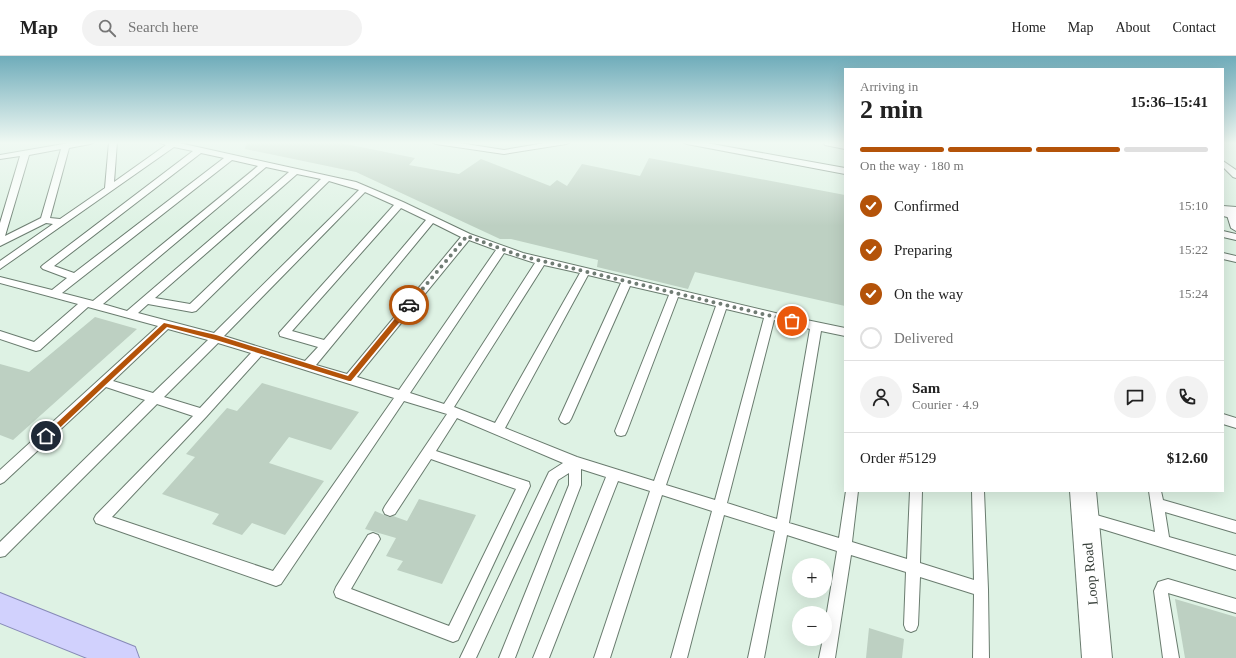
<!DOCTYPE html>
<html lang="en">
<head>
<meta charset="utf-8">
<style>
  body { margin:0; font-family:Georgia,serif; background:#f2f2f2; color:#222; height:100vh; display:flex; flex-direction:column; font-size:15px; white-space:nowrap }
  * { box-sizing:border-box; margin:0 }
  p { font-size:13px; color:#767676 }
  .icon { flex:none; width:22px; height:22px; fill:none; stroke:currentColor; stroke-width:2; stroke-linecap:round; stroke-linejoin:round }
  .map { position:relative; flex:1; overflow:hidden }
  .details { position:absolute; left:844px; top:12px; width:380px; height:424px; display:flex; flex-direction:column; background:#fff; border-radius:0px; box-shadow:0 4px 16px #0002 }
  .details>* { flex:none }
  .buttons { position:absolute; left:792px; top:502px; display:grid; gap:8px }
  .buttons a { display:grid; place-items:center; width:40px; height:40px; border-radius:50%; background:#fff; box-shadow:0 4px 16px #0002; font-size:20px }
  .pin { position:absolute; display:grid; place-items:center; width:34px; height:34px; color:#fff; margin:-17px; border:2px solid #fff; border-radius:50%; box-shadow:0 1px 4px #0007 }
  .courier { position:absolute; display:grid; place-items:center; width:40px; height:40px; margin:-20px; border:3px solid #b45309; border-radius:50%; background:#fff; color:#222; box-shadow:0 1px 5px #0007 }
  .head em { font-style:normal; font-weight:700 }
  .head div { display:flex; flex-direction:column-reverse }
  .head { display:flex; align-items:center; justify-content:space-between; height:68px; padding:0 16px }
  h1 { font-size:26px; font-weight:700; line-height:30px }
  .bar { display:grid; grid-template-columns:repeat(4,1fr); gap:6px 4px; align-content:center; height:48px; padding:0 16px }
  .bar i { height:5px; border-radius:3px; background:#e0e0e0 }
  .bar .on { background:#b45309 }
  .bar p { grid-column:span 4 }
  .line { display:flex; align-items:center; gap:10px; padding:0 16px; border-top:1px solid #e0e0e0 }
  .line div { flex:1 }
  .round { display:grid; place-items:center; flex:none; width:42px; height:42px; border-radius:21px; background:#f2f2f2 }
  ol { padding:0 16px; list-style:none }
  li { display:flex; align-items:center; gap:12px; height:44px }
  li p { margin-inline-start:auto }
  li .icon { padding:4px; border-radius:50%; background:#b45309; color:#fff; stroke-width:4 }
  li:last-child { color:#767676 }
  li i { width:22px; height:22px; border:2px solid #e0e0e0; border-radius:50% }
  header { display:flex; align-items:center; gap:24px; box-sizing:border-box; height:56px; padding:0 20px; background:#fff; border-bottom:1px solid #e0e0e0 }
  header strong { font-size:19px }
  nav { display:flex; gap:22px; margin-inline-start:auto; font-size:14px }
  .search { width:280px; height:36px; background:#f2f2f2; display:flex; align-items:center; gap:10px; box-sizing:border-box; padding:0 14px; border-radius:22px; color:#767676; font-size:15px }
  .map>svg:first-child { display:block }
</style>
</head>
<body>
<header>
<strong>Map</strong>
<div class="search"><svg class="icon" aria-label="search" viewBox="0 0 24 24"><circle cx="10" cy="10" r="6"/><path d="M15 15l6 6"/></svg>Search here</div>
<nav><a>Home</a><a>Map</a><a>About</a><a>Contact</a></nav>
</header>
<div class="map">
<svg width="1236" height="602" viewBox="0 0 1236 602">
  <rect width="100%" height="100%" fill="#def2e4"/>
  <!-- building -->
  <g fill="#bdd0c2">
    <polygon points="246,86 336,86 415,102 409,109 459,118 481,103 550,130 557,124 567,130 582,108 640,120 649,102 845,139 845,250 695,216 688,233 597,211 598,204 511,183 500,183 356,116 245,93"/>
    <polygon points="95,261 137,273 13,384 0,379 0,308 29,316"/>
    <polygon points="262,327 359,356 331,394 289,381 269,407 324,425 285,479 252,467 242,479 212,468 219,458 162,438 195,401 186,398 227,352 237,355"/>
    <polygon points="419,443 476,459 442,528 397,514 403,505 386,500 396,482 365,473 375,455 389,461 393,460 407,465"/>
    <polygon points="1175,543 1236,561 1236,602 1185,602"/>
    <polygon points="869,572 904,583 902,602 866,602"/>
  </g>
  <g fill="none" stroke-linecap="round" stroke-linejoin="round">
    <defs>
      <g id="service">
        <path d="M 75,86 L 94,86 L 90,88 L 69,92 L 50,162 L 60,163 L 105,132 L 109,86 L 117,86 L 114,126 L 166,89 L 159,86 L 175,86 L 356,126 L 403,146 L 470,178 L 523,197 L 792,261 L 845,272 L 845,280 L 821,275 L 789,467 L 839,482 L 846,435 L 858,435 L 852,486 L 907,503 L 910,435 L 922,435 L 920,507 L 974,524 L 972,435 L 984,435 L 988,533 L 989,602 L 973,602 L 974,538 L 920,521 L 918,569 L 916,574 L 911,576 L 906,574 L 904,569 L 906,516 L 851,499 L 835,602 L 819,602 L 823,583 L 825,583 L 825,568 L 837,495 L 787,479 L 764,602 L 748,602 L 775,475 L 724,459 L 687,602 L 671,602 L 712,455 L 662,439 L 610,602 L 594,602 L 650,435 L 618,425 L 549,602 L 533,602 L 606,421 L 581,413 L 581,429 L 515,602 L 499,602 L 569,429 L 569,417 L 558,424 L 476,602 L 460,602 L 549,416 L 563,407 L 457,362 L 436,395 L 529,426 L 530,430 L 458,584 L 453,586 L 341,543 L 336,541 L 334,536 L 336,531 L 368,479 L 373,477 L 378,479 L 380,483 L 351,533 L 449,570 L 516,433 L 431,403 L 395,458 L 390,460 L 385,458 L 383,454 L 385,450 L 447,358 L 404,345 L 281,528 L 276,530 L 96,467 L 94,463 L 96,459 L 193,360 L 157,348 L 5,500 L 0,501 L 0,486 L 145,344 L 106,331 L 4,426 L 0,428 L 0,414 L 158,270 L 88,251 L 40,294 L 36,295 L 0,283 L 0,275 L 34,286 L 78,248 L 0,227 L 0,221 L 52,234 L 67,222 L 43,213 L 41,211 L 43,209 L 193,95 L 174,91 L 0,213 L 0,205 L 53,168 L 46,167 L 0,190 L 0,167 L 20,100 L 0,103 L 0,99 ZM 61,93 L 41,162 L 5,180 L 29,99 ZM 201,97 L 224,102 L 74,217 L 54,210 ZM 232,104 L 258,110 L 93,245 L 62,237 ZM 266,111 L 289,116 L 127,255 L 103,248 ZM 297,118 L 321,123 L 190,248 L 155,242 ZM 329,125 L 359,134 L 214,277 L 138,257 L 148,248 L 192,256 L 196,255 ZM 365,136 L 394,149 L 279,277 L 280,280 L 318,291 L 305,305 L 224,280 ZM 401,152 L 426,164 L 324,284 L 292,275 ZM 433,167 L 461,181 L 347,318 L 316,309 ZM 469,184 L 496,194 L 399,334 L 357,321 ZM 504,197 L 535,207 L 444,348 L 410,337 ZM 544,209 L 580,217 L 495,367 L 454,351 ZM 588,219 L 621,227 L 559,363 L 561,366 L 565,368 L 569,366 L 571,363 L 630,230 L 669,239 L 615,375 L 617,379 L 621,380 L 625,379 L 627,375 L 678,241 L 716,250 L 654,425 L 577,401 L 505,372 ZM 726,253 L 764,262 L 715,444 L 666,429 ZM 774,264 L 810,273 L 777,463 L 727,447 ZM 168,273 L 208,284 L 153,337 L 113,325 ZM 218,287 L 251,297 L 200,352 L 164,341 ZM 261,300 L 394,342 L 273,515 L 112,461 L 206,361 Z"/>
        <polygon points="432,86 453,86 504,94 551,86 570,86 566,88 504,98 436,88"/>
        <polygon points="683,86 701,86 845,112 845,118 687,88"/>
        <polygon points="1223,105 1236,114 1236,122 1233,121 1223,111"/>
        <polygon points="1230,153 1233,154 1236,160 1236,175 1231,172 1226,156"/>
        <polygon points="1223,175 1236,178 1236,184 1223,181"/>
        <polygon points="1223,197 1236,200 1236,206 1223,203"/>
        <polygon points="1223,358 1236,362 1236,372 1223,368"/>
        <polygon points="1149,435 1161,435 1163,444 1236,465 1236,477 1165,456 1169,481 1236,500 1236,514 1086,468 1081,466 1079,462 1081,458 1086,456 1155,476"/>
        <polygon points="1168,523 1236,543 1236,557 1168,537 1179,602 1163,602 1154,535 1158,526"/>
      </g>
      <g id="minor">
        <polygon points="823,86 845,86 845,93 825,89"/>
        <polygon points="1223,150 1236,151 1236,163 1223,160"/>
      </g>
      <polygon id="tertiary" points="1070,435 1096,435 1112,602 1082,602"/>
      <polygon id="primary" points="0,537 135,591 139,602 87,602 0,567"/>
    </defs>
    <!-- service casing -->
    <use href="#service" stroke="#6a7c6f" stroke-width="2"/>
    <!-- minor casing -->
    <use href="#minor" stroke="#6a7c6f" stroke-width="2"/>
    <!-- tertiary casing -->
    <use href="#tertiary" stroke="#6a7c6f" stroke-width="2"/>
    <!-- primary casing -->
    <use href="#primary" stroke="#878ab7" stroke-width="2"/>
    <!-- service -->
    <use href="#service" fill="#fff" fill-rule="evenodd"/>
    <!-- minor -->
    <use href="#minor" fill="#fff" fill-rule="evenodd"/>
    <!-- tertiary -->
    <use href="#tertiary" fill="#fff" fill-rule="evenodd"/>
    <!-- primary -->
    <use href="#primary" fill="#d1d1fd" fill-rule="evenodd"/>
  </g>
  <!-- sky -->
  <linearGradient id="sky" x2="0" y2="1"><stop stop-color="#6facba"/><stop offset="0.51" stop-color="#f0f9f3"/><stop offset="1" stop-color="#f0f9f3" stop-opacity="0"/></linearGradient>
  <rect width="1236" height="170" fill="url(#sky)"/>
  <!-- route -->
  <polygon fill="#b45309" points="409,247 412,248 412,251 351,325 349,325 216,284 167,271 49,382 44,382 43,380 164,267 216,279 348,320 407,248"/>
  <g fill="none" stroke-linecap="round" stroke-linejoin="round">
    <!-- done -->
    <polyline stroke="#707c74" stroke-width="4" stroke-dasharray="0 7.2" points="409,249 467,180 521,200 792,265"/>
  </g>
  <g text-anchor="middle" stroke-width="3" stroke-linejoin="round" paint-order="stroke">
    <!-- near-street labels -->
    <g font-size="14" fill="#353d37" stroke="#fff">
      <text transform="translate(1090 518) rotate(-95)" y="5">Loop Road</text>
    </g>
  </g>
</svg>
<div class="buttons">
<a>+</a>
<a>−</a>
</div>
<div class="pin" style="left:792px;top:265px;background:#ea580c"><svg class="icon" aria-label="bag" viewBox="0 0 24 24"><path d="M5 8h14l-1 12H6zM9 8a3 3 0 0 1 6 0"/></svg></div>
<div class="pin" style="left:46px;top:380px;background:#1f2937"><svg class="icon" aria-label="home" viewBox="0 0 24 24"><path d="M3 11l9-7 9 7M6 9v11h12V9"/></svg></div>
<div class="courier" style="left:409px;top:249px"><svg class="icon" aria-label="car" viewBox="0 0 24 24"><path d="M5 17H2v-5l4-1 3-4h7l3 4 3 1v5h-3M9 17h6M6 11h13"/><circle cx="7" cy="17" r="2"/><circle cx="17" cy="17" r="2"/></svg></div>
<section class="details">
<div class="head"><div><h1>2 min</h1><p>Arriving in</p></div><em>15:36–15:41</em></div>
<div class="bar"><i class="on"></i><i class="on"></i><i class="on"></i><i></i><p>On the way · 180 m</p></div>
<ol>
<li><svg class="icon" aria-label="check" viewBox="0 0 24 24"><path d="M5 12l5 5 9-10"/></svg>Confirmed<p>15:10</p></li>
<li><svg class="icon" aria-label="check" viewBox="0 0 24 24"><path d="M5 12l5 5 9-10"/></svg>Preparing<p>15:22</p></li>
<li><svg class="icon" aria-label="check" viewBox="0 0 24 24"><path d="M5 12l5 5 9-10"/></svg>On the way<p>15:24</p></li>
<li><i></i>Delivered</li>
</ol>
<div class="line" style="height:72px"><a class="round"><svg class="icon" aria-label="person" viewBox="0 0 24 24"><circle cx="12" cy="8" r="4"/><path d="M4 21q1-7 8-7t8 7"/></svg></a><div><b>Sam</b><p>Courier · 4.9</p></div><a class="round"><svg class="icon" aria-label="chat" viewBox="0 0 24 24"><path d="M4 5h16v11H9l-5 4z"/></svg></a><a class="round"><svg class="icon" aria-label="phone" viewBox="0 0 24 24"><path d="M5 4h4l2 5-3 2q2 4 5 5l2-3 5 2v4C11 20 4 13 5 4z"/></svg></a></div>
<div class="line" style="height:52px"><div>Order #5129</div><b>$12.60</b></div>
</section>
</div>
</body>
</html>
